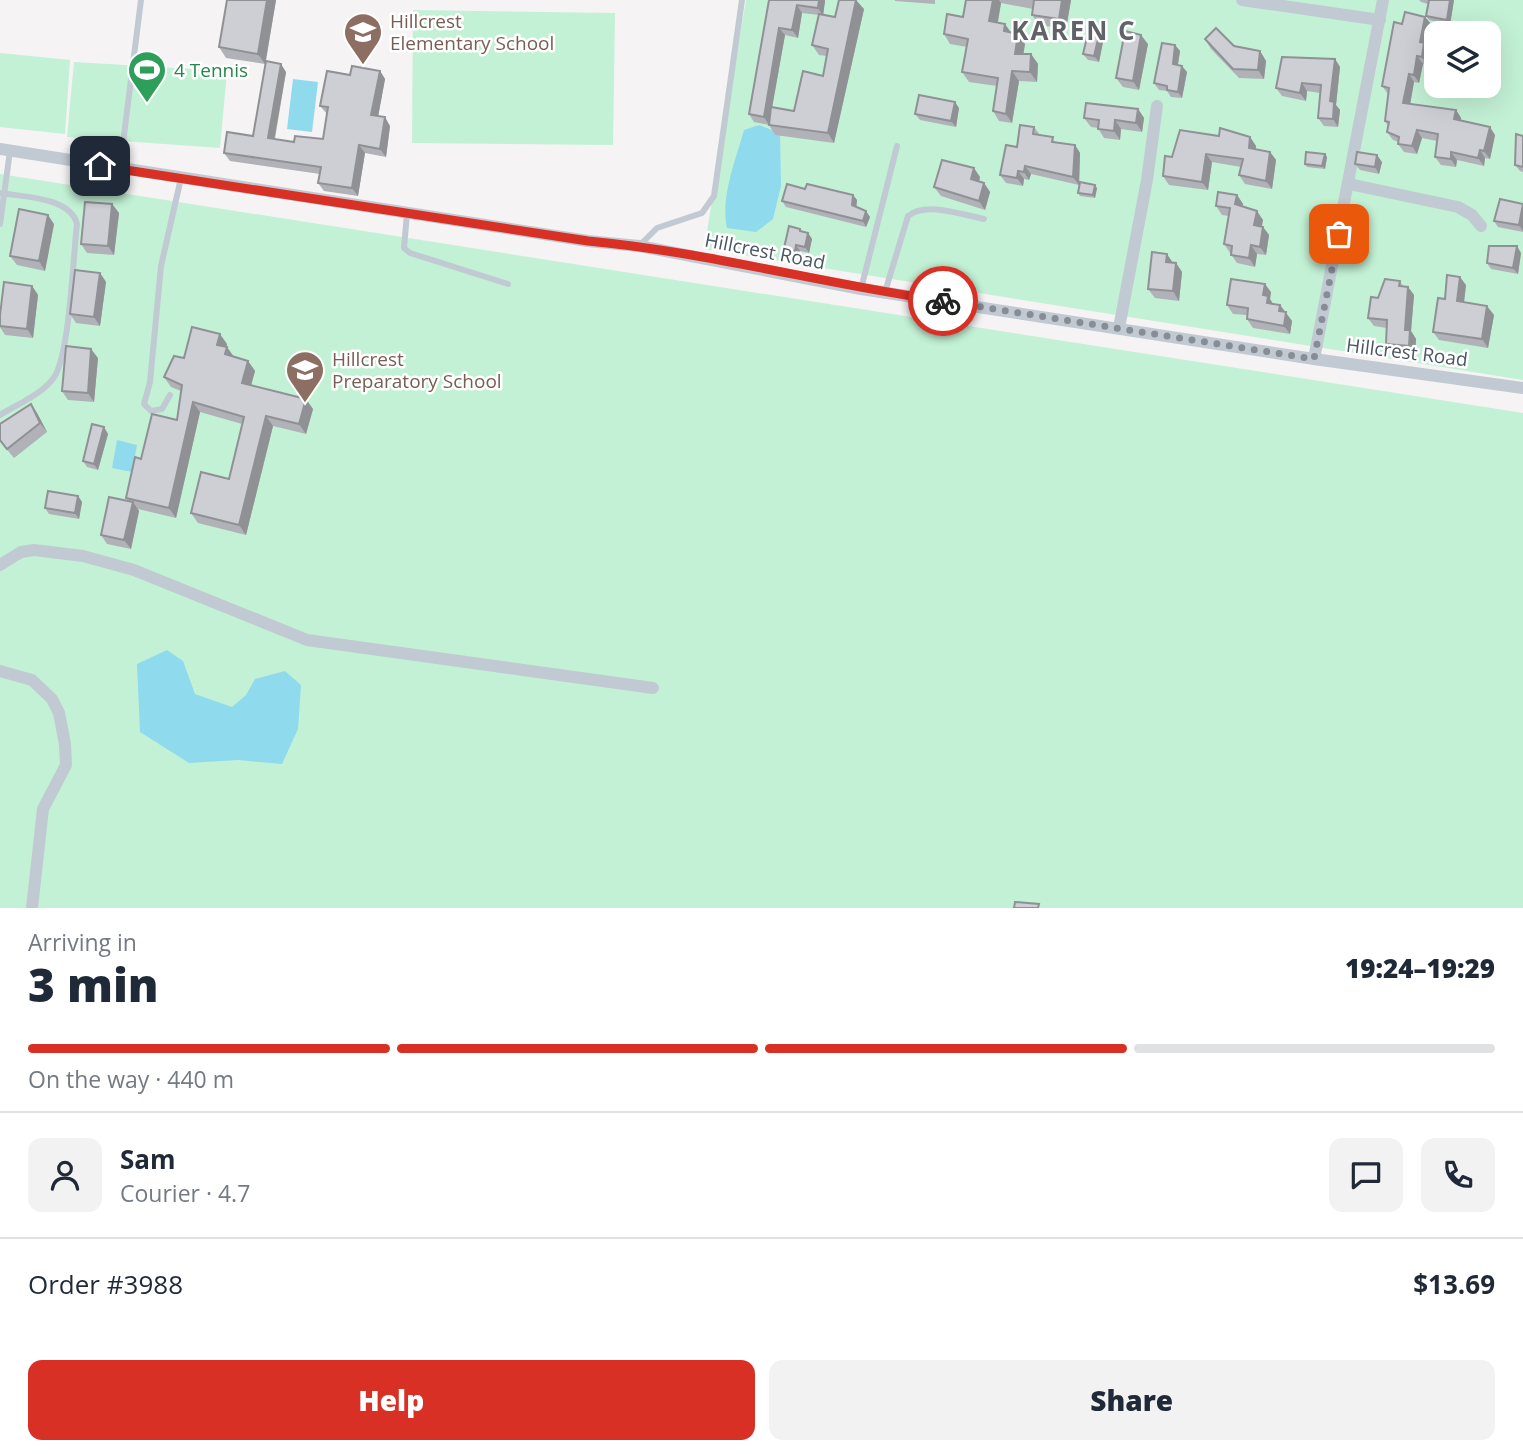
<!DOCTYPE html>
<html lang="en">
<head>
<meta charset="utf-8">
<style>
  body { margin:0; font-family:"Open Sans",sans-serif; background:#f2f2f3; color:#1f2937; height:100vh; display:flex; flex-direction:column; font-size:26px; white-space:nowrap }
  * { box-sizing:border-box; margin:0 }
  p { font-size:23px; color:#747a83 }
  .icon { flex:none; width:38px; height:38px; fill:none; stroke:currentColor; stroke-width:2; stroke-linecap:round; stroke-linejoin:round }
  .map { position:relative; height:908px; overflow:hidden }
  .details { display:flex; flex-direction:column; background:#fff; flex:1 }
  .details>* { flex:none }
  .controls { position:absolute; left:1424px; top:21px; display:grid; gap:14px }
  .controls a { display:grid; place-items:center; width:77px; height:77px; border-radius:14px; background:#fff; box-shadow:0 7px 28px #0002; font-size:35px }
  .pin { position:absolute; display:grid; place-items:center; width:60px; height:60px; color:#fff; margin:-30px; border-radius:14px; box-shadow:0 4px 10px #0006 }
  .courier { position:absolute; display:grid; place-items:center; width:70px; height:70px; margin:-35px; border:5px solid #d93025; border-radius:50%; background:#fff; color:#222; box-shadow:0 2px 9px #0007 }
  .headline em { font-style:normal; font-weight:800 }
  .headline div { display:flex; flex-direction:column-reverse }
  .headline { display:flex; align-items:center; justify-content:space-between; height:119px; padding:0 28px }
  h1 { font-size:46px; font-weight:800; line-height:52px }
  .bar { display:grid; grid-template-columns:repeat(4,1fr); gap:10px 7px; align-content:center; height:84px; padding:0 28px }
  .bar i { height:9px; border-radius:5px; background:#e0e1e3 }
  .bar .on { background:#d93025 }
  .bar p { grid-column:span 4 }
  .line { display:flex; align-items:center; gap:18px; padding:0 28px; border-top:2px solid #e0e1e3 }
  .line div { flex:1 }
  .round { display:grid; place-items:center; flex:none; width:74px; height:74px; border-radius:14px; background:#f2f2f3 }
  .cta { display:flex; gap:14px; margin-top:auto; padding:14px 28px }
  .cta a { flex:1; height:80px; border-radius:14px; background:#d93025; color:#fff; font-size:28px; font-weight:800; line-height:80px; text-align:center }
  .cta a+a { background:#f2f2f3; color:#1f2937 }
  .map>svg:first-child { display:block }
</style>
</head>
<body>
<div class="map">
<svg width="1523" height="908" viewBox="0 0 1523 908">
  <rect width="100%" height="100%" fill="#f5f3f3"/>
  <!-- green -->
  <g fill="#c3f1d5" fill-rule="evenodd">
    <path d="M 746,0 L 1523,0 L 1523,380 L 704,249 ZM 1437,33 L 1489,33 L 1489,86 L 1437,86 Z"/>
    <polygon points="413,10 615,13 613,145 412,143"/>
    <polygon points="0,53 70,60 65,134 0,127"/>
    <polygon points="74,62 227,71 220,148 67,137"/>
    <polygon points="0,174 1523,413 1523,908 0,908"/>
  </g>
  <!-- water -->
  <g fill="#90daee">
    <polygon points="293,79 318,82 312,132 287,129"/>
    <path d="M 759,125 L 780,133 L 781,186 L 773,219 L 756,232 L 727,228 C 720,198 736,159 744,130 Z"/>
    <polygon points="117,440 137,445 132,472 112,468"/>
    <polygon points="167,650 183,661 195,694 232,707 246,695 255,679 285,671 301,685 298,729 282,764 238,760 189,763 140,732 137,664"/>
  </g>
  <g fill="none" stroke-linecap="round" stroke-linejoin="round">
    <!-- service -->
    <g stroke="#c1cad2" stroke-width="6">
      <polyline points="120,167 141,0"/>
      <path d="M 0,193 C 24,197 70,197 77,224 C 73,259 70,345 56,374 C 47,392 16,405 0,415"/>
      <polyline points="407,213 404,248 410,253 508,284"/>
      <polyline points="0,224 10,151"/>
      <polyline points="639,246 657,228 702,213 714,196 742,0"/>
      <polyline points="861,289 897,146"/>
      <path d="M 885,292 L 908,216 C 925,201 963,215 984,219"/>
      <polyline points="170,395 162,409 151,411 144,404 150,382 161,266 181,178"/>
    </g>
    <!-- minor -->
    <g stroke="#c1cad2" stroke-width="12">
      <polyline points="1242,0 1380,20"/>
      <polyline points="0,149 588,241 639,246 861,289 1314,359 1523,388"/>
      <polyline points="1349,184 1458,207 1472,215 1481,226"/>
      <polyline points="1119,328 1147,180 1157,106"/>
      <polyline points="1314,359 1383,0"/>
      <polyline points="0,565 21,552 34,550 83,556 134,570 307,640 653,688"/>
      <polyline points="0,671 32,680 52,699 59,713 65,744 66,765 43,809 32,908"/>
    </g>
  </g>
  <!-- wall -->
  <g fill="#b0b2b7" fill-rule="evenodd">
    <polygon points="227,0 276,0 266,61 286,72 275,139 294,142 323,139 327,114 320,106 350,75 380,71 385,79 378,116 390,126 386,157 365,153 358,196 324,191 318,183 320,174 230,161 224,153 253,136 265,64 226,58 219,47"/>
    <path d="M 769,0 L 825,1 L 823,15 L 835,17 L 864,9 L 834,143 L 775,135 L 769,125 L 754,122 L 749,114 ZM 802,13 L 819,15 L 812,45 L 819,55 L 827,56 L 823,76 L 794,111 L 772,107 L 785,35 L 798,38 Z"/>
    <polygon points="895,0 935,0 935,4 895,1"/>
    <polygon points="966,0 1071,0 1066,29 1039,25 1032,15 1033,9 1001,3 998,23 1025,44 1023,54 1031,54 1038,64 1037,82 1019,81 1012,123 999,121 993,111 997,86 969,82 962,72 967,47 950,44 944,34 963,17"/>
    <polygon points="1419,0 1454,0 1450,25 1429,20 1426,16 1428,4 1421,2"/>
    <polygon points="1425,17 1431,24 1427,46 1430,51 1427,65 1423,64 1419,83 1414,82 1410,104 1456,110 1461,118 1461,121 1495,135 1490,159 1485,158 1484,166 1457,160 1456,167 1441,165 1435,157 1437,141 1422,138 1417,154 1404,152 1398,144 1399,142 1393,140 1387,132 1388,126 1385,121 1388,94 1382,86 1402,24"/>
    <polygon points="1104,37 1099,62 1088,60 1083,54"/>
    <polygon points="1205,39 1260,51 1266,61 1264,79 1239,78 1211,49"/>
    <polygon points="1148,44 1139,90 1123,87 1116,78"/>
    <polygon points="1175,45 1180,51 1178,65 1187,72 1182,98 1171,97 1167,91 1159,90 1154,83"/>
    <polygon points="1489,50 1498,60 1494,88 1483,87 1482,92 1464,90 1461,86 1489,86"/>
    <polygon points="1335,59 1340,67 1336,105 1340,110 1338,127 1324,126 1318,118 1320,93 1307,91 1306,101 1282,96 1276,88"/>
    <polygon points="959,108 956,127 920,120 915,114"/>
    <polygon points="1138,109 1144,118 1142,132 1121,129 1120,140 1104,138 1098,128 1091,127 1084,118"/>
    <polygon points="1034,127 1040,135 1057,142 1075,145 1080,153 1079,185 1031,174 1029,180 1024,179 1023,186 1006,183 1000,175 1017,147"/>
    <polygon points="1219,136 1250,137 1256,146 1256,149 1270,152 1276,160 1272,189 1245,184 1239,175 1241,167 1212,162 1208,190 1169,185 1163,176 1172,157"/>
    <polygon points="1523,136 1523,172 1520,171 1515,165"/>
    <polygon points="1325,154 1327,157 1325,169 1307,167 1305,164"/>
    <polygon points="1382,162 1379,174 1360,170 1355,164"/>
    <polygon points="980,177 979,182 984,183 990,192 985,210 941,196 934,187"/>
    <polygon points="1097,188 1095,198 1080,196 1078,193"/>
    <polygon points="805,189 853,195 857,200 856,207 870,217 866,227 786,207 782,201"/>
    <polygon points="1237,195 1243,204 1242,206 1263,220 1262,226 1263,227 1269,235 1266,255 1257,254 1255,267 1237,263 1224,244 1229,216 1222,215 1216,206"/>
    <polygon points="112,204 119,213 114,255 87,253 81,244"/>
    <polygon points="1523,204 1523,232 1498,227 1494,221"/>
    <polygon points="54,224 45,271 17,265 10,256"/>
    <polygon points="800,229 803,232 808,233 812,239 809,253 800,251 799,257 788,255 784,248"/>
    <polygon points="1521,253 1518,274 1491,269 1487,263"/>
    <polygon points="1173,263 1176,263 1182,272 1179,301 1155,298 1148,289"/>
    <polygon points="100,273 106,282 100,326 76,323 70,314"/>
    <polygon points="1400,281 1403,286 1408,287 1414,295 1411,331 1416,339 1415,354 1391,352 1386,344 1387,328 1374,326 1368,318 1378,298"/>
    <polygon points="1466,285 1464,302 1494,315 1488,348 1439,340 1433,332 1445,299"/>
    <polygon points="32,286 38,295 33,338 5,335 0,327 0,315"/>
    <polygon points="1271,292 1270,299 1273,304 1280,305 1292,321 1290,334 1253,328 1247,319 1247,315 1233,314 1227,305"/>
    <polygon points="227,344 226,347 234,357 248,361 255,371 251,385 313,409 306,434 273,426 246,535 198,523 191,513 229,479 242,424 200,412 176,518 138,509 139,511 131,549 107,544 101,535 128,501 126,498 141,459 177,420 181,391 171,387 164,377 184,358"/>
    <polygon points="98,358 94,402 68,400 62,391"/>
    <polygon points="31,404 37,413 47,432 14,458 0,441 0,424"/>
    <polygon points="108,434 98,470 87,467 83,461"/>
    <polygon points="78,496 82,502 79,519 49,514 45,508"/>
  </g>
  <!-- shaded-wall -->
  <g fill="#909195">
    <polygon points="267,0 276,0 265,64 258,54"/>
    <polygon points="819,0 825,0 825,1 823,16 818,8"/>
    <polygon points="856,0 864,9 834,143 828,133"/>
    <polygon points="993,0 999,0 1001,3 996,31 989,21"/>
    <polygon points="1062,0 1071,0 1066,29 1059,19"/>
    <polygon points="1450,0 1454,0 1450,25 1447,20"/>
    <polygon points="797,5 802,13 798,38 792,30"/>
    <polygon points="1425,17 1431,24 1427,46 1430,51 1427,65 1422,57 1420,42"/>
    <polygon points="1005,24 1012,34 1004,31"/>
    <polygon points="779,28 785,35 769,125 764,117"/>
    <polygon points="1100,31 1104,37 1099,62 1094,56"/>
    <polygon points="1018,34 1025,44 1022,63 1015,54"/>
    <polygon points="1141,35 1148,44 1139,90 1133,81"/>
    <polygon points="1175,45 1180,51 1177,70 1173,64"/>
    <polygon points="1491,50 1498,60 1494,88 1489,82 1489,65"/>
    <polygon points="1260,51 1266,61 1264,79 1258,70"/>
    <polygon points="1031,54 1038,64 1037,82 1030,72"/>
    <polygon points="1417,56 1423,64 1419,83 1414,75"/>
    <polygon points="1335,59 1340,67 1336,105 1340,110 1338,127 1333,119 1330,101"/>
    <polygon points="281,64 286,72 273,146 268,138"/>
    <polygon points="1182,66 1187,72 1182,98 1178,92"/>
    <polygon points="380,71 385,79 377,123 371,115"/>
    <polygon points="1012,71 1019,81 1012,123 1006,114"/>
    <polygon points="1409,74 1414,82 1409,111 1403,103"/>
    <polygon points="1302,83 1307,91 1306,101 1300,93"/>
    <polygon points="1478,86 1482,86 1483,87 1482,92"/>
    <polygon points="955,102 959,108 956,127 951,121"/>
    <polygon points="1138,109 1144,118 1142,132 1136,123"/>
    <polygon points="1456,110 1461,118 1460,127 1454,119"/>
    <polygon points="385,117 390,126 386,157 380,149"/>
    <polygon points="1115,120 1121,129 1120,140 1114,131"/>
    <polygon points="1490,127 1495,135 1490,159 1484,151"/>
    <polygon points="1417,130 1422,138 1417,154 1412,146"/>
    <polygon points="1250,137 1256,146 1255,156 1249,148"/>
    <polygon points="359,145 365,153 358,196 352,188"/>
    <polygon points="1075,145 1080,153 1079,185 1073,177"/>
    <polygon points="1480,150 1485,158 1484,166 1478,158"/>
    <polygon points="1270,152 1276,160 1272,189 1266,181"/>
    <polygon points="1451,152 1457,160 1456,167 1451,159"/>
    <polygon points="1206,154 1212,162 1208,190 1202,182"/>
    <polygon points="1325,154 1327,157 1325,169 1322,166"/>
    <polygon points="1377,155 1382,162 1379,174 1375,167"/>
    <polygon points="1025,166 1031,174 1029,180 1024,172"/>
    <polygon points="974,168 980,177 977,189 971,179"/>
    <polygon points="1018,171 1024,179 1023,186 1017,178"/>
    <polygon points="984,183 990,192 985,210 979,201"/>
    <polygon points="1095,185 1097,188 1095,198 1093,195"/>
    <polygon points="853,195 857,200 856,210 852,205"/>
    <polygon points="1237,195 1243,204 1241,213 1235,204"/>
    <polygon points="112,204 119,213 114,255 108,246"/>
    <polygon points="1523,205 1523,231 1519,225"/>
    <polygon points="866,211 870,217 866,227 863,221"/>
    <polygon points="1257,211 1263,220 1260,234 1254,225"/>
    <polygon points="48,215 54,224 45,271 39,261"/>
    <polygon points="1263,227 1269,235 1266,255 1260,247"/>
    <polygon points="808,233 812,239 809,253 805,247"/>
    <polygon points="796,245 800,251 799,257 795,251"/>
    <polygon points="1251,245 1257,254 1255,267 1249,258"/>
    <polygon points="1517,246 1521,253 1518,274 1513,268"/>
    <polygon points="1167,254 1173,263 1166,262"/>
    <polygon points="1176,263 1182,272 1179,301 1173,291"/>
    <polygon points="100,273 106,282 100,326 94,317"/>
    <polygon points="1460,277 1466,285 1463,310 1457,301"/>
    <polygon points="1265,284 1271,292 1270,299 1273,304 1267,303 1263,295"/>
    <polygon points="32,286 38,295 33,338 27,329"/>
    <polygon points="1408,287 1414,295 1411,331 1416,339 1415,354 1409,346 1405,330"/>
    <polygon points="1280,305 1292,321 1290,334 1284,326 1279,311"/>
    <polygon points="1487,306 1494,315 1488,348 1482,339"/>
    <polygon points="220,334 227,344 224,354 217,345"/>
    <polygon points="227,347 234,357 225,354"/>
    <polygon points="91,349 98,358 94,402 88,393"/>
    <polygon points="248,361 255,371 249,393 242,383"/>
    <polygon points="306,399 313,409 306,434 299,424"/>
    <polygon points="193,402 200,412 176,518 169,508"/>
    <polygon points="31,404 37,413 47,432 40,423"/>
    <polygon points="266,416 273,426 246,535 239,525"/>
    <polygon points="104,427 108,434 98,470 94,464"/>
    <polygon points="78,496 82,502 79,519 75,513"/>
    <polygon points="133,502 139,511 131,549 124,540"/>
  </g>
  <!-- building -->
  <g fill="#cdcfd5" stroke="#909195" stroke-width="2">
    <polygon points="227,0 267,0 258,54 219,47"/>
    <polygon points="769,0 819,0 818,8 797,5 792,30 779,28 764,117 749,114"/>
    <polygon points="839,0 856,0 828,133 769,125 771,107 794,111 803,71 823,76 828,49 812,45 819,14 835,17"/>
    <polygon points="966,0 993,0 989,21 1005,24 1004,31 1018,34 1015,54 1031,54 1030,72 1012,71 1006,114 993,111 998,78 962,72 968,39 944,34 947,14 963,17"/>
    <polygon points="1033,0 1062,0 1059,19 1032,15 1034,0"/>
    <polygon points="1429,0 1450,0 1447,20 1426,16"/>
    <polygon points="1405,12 1425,17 1420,42 1424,43 1422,57 1417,56 1414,75 1409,74 1403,103 1456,110 1454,119 1490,127 1484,151 1480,150 1478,158 1451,152 1451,159 1435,157 1438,134 1417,130 1412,146 1398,144 1399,137 1387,132 1389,122 1385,121 1389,88 1382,86 1394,22 1402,24"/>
    <polygon points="1216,28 1234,46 1260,51 1258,70 1233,69 1205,39"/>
    <polygon points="1089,29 1100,31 1094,56 1083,54"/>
    <polygon points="1125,31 1141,35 1133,81 1116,78"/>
    <polygon points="1162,43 1175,45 1173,64 1182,66 1178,92 1167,90 1167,86 1154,83"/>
    <polygon points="1489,50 1491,50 1489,65"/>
    <polygon points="1282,57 1335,59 1330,101 1334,102 1333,119 1318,118 1321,85 1302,83 1300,93 1276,88"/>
    <polygon points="266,61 281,64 268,138 294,142 295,136 323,139 328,107 320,106 327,71 350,75 352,66 380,71 371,115 385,117 380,149 359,145 352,188 318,183 321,167 224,153 227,132 253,136"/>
    <polygon points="919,95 955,102 951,121 915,114"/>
    <polygon points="1086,103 1138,109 1136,123 1115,120 1114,131 1098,129 1099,120 1084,118"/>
    <polygon points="1020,125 1034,127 1033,134 1053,137 1052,142 1075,145 1073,177 1025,166 1024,172 1018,171 1017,178 1000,175 1006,145 1017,147"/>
    <polygon points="1220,128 1250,137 1249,148 1270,152 1266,181 1239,175 1243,159 1206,154 1202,182 1163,176 1165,156 1172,157 1180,130 1219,136"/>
    <polygon points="1516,134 1523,136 1523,167 1515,165"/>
    <polygon points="1306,152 1325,154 1322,166 1305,164"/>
    <polygon points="1357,152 1377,155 1375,167 1355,164"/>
    <polygon points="942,160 974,168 971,179 984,183 979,201 934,187"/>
    <polygon points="1080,182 1095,185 1093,195 1078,193"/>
    <polygon points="787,184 805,189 807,184 853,195 852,205 866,211 863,221 782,201"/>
    <polygon points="1218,192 1237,195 1235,204 1257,211 1254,225 1263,227 1260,247 1251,245 1249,258 1231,255 1232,246 1224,244 1230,208 1216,206"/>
    <polygon points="1500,199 1523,204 1519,225 1494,221"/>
    <polygon points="85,202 112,204 108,246 81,244"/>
    <polygon points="19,209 48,215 39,261 10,256"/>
    <polygon points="789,226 800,229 800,231 808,233 805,247 796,245 795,251 784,248"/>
    <polygon points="1489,246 1517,246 1513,268 1487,263"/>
    <polygon points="1152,252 1167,254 1166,262 1176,263 1173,291 1148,289"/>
    <polygon points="75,270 100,273 94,317 70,314"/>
    <polygon points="1447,275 1460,277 1457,301 1487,306 1482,339 1433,332 1438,298 1445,299"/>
    <polygon points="1231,279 1265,284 1263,295 1268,296 1267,303 1280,305 1279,311 1286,312 1284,326 1247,319 1248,308 1227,305"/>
    <polygon points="1385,279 1400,281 1399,286 1408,287 1405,330 1410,330 1409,346 1386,344 1387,320 1368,318 1371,297 1378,298"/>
    <polygon points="4,282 32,286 27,329 0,326 0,315"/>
    <polygon points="192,327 220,334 217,345 227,347 225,354 248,361 242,383 306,399 299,424 266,416 239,525 191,513 201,472 229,479 244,417 193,402 169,508 126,498 135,457 141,459 152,414 177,420 182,385 164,377 174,356 184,358"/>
    <polygon points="66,346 91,349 88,393 62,391"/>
    <polygon points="31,404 40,423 7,449 0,440 0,424"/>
    <polygon points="92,424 104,427 94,464 83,461"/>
    <polygon points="48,491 78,496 75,513 45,508"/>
    <polygon points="109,497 133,502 124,540 101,535"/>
    <polygon points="1015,902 1039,904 1038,908 1014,908"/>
  </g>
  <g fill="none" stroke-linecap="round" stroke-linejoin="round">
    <!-- done -->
    <polyline stroke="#868d94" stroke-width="7" stroke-dasharray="0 12.6" points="943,301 1314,359 1339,234"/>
    <!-- route -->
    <path stroke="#d93025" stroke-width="9" d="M 100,166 L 588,241 C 707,252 824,284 943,301"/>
  </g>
  <!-- icons -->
  <defs>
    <symbol id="school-pin" viewBox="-11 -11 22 30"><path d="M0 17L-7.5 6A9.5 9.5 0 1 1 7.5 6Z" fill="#8d6e63" stroke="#fff"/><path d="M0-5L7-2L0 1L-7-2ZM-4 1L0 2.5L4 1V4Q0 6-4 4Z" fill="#fff"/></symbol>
    <symbol id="stadium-pin" viewBox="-11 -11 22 30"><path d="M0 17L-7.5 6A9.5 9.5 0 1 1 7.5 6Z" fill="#2e9e5b" stroke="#fff"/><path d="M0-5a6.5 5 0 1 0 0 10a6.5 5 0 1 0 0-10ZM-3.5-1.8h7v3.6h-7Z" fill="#fff"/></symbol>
  </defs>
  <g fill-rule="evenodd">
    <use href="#school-pin" x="341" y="10" width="44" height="60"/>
    <use href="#stadium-pin" x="125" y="48" width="44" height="60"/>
    <use href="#school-pin" x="283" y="348" width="44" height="60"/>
  </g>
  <g text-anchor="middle" stroke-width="5" stroke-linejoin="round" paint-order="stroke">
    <!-- education labels -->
    <g font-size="19" fill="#785e54" stroke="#fff" text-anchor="start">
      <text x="390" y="28">Hillcrest<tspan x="390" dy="22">Elementary School</tspan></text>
      <text x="332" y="366">Hillcrest<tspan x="332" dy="22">Preparatory School</tspan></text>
    </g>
    <!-- leisure labels -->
    <g font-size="19" fill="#27864d" stroke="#fff" text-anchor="start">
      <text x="174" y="77">4 Tennis</text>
    </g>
    <!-- street labels -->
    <g font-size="19" fill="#4a5661" stroke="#fff">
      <text transform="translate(765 251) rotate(11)" y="7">Hillcrest Road</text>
      <text transform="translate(1407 352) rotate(7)" y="7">Hillcrest Road</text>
    </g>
    <!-- district labels -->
    <g font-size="26" font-weight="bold" letter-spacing="2" fill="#5f6368" stroke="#fff">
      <text x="1074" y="40">KAREN C</text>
    </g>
  </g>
</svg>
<div class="controls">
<a><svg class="icon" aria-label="layers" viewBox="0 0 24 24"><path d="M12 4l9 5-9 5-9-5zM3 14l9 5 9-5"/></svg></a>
</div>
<div class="pin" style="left:1339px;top:234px;background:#ea580c"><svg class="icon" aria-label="bag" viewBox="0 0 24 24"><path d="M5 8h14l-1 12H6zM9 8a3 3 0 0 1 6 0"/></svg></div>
<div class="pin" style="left:100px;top:166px;background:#1f2937"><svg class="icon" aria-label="home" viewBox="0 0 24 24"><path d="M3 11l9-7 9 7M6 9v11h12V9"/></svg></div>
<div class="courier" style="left:943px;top:301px"><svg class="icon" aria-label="bike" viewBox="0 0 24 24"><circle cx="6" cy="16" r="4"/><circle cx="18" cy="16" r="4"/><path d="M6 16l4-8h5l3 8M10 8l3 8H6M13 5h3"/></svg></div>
</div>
<section class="details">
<div class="headline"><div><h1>3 min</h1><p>Arriving in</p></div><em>19:24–19:29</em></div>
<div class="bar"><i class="on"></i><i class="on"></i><i class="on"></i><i></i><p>On the way · 440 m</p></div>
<div class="line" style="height:126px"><a class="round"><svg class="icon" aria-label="person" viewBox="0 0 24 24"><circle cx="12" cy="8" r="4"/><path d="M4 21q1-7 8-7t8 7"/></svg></a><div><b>Sam</b><p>Courier · 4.7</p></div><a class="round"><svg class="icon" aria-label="chat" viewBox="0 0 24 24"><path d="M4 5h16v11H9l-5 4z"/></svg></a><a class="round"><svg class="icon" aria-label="phone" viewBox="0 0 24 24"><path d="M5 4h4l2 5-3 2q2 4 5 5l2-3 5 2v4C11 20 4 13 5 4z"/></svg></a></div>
<div class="line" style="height:91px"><div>Order #3988</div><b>$13.69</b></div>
<div class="cta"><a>Help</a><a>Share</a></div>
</section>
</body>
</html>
